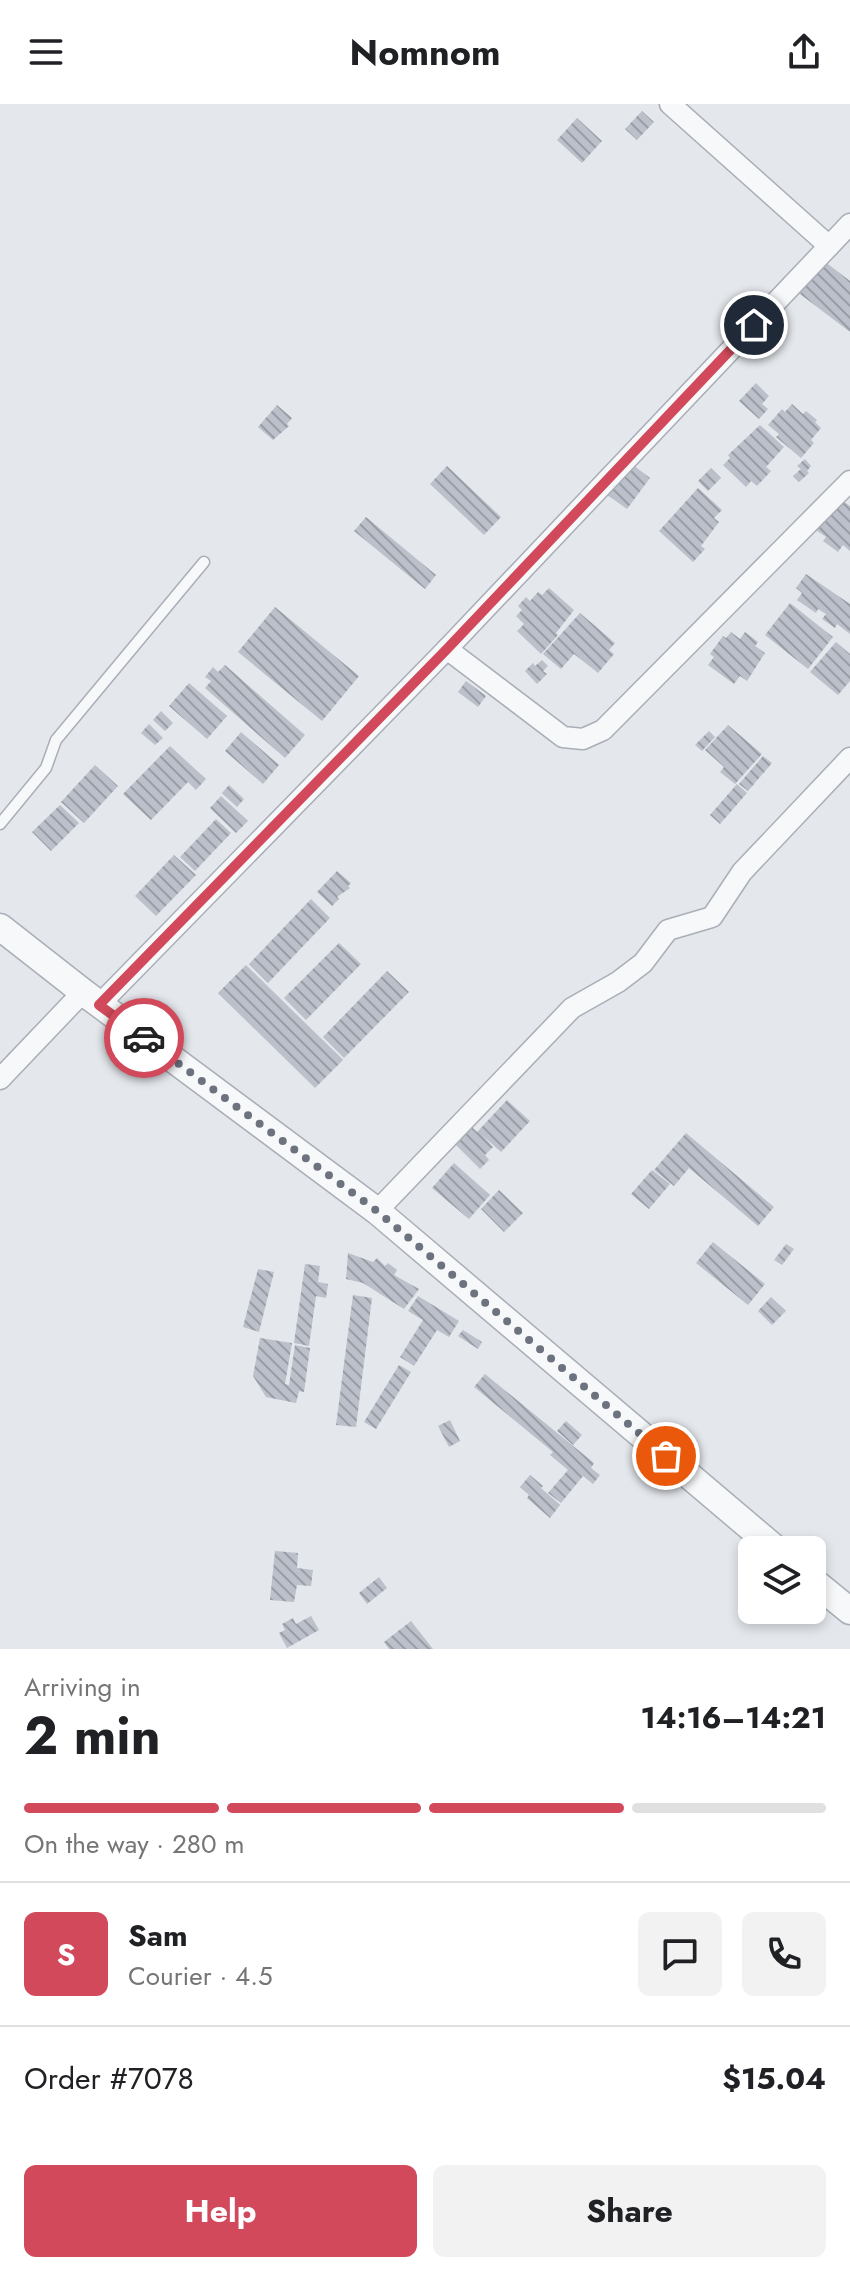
<!DOCTYPE html>
<html lang="en">
<head>
<meta charset="utf-8">
<style>
  body { margin:0; font-family:Jost,sans-serif; background:#f2f2f2; color:#202124; height:100vh; display:flex; flex-direction:column; font-size:30px; white-space:nowrap }
  * { box-sizing:border-box; margin:0 }
  p { font-size:26px; color:#757577 }
  .icon { flex:none; width:44px; height:44px; fill:none; stroke:currentColor; stroke-width:2; stroke-linecap:round; stroke-linejoin:round }
  .map { position:relative; height:1545px; overflow:hidden }
  .sheet { display:flex; flex-direction:column; background:#fff; flex:1 }
  .sheet>* { flex:none }
  .controls { position:absolute; left:738px; top:1432px; display:grid; gap:16px }
  .controls a { display:grid; place-items:center; width:88px; height:88px; border-radius:12px; background:#fff; box-shadow:0 4px 12px #0003; font-size:40px }
  .pin { position:absolute; display:grid; place-items:center; width:68px; height:68px; color:#fff; margin:-34px; border:4px solid #fff; border-radius:50%; box-shadow:0 2px 8px #0007 }
  .courier { position:absolute; display:grid; place-items:center; width:80px; height:80px; margin:-40px; border:6px solid #d1495b; border-radius:50%; background:#fff; color:#222; box-shadow:0 2px 10px #0007 }
  .headline em { font-style:normal; font-weight:700 }
  .headline div { display:flex; flex-direction:column-reverse }
  .headline { display:flex; align-items:center; justify-content:space-between; height:136px; padding:0 24px }
  h1 { font-size:52px; font-weight:700; line-height:60px }
  .bar { display:grid; grid-template-columns:repeat(4,1fr); gap:12px 8px; align-content:center; height:96px; padding:0 24px }
  .bar i { height:10px; border-radius:6px; background:#e0e0e0 }
  .bar .current { background:#d1495b }
  .bar p { grid-column:span 4 }
  .line { display:flex; align-items:center; gap:20px; padding:0 24px; border-top:2px solid #e0e0e0 }
  .line div { flex:1 }
  .round { display:grid; place-items:center; flex:none; width:84px; height:84px; border-radius:12px; background:#f2f2f2 }
  .action { display:flex; gap:16px; margin-top:auto; padding:16px 24px }
  .action a { flex:1; height:92px; border-radius:12px; background:#d1495b; color:#fff; font-size:32px; font-weight:700; line-height:92px; text-align:center }
  .action a+a { background:#f2f2f2; color:#202124 }
  header { display:flex; justify-content:space-between; align-items:center; height:104px; padding:0 24px; background:#fff; font-size:36px; font-weight:700 }
  .map>svg:first-child { display:block }
</style>
</head>
<body>
<header><svg class="icon" aria-label="menu" viewBox="0 0 24 24"><path d="M4 6h16M4 12h16M4 18h16"/></svg>Nomnom<svg class="icon" aria-label="share" viewBox="0 0 24 24"><path d="M12 15V3M7 8l5-5 5 5M5 13v7h14v-7"/></svg></header>
<div class="map">
<svg width="850" height="1545" viewBox="0 0 850 1545">
  <defs>
    <pattern id="building-back-hatch" width="6" height="6" patternUnits="userSpaceOnUse" patternTransform="scale(2)"><rect width="6" height="6" fill="#bbc0ca"/><path d="M-1 5l2 2M0 0l6 6M5-1l2 2" fill="none" stroke="#989da6"/></pattern>
  </defs>
  <rect width="100%" height="100%" fill="#e4e7ec"/>
  <!-- building -->
  <g fill="url(#building-back-hatch)">
    <polygon points="642,7 654,18 637,36 625,25"/>
    <polygon points="577,14 602,37 582,59 557,36"/>
    <polygon points="824,157 850,177 850,228 800,190"/>
    <polygon points="756,279 769,292 762,300 768,305 759,315 739,297"/>
    <polygon points="792,300 803,310 806,307 817,316 815,318 821,324 811,336 814,339 801,354 776,333 779,330 768,321 782,305 785,308"/>
    <polygon points="277,301 292,314 287,320 289,322 273,336 258,323"/>
    <polygon points="760,321 784,343 766,363 771,367 757,382 751,377 746,383 723,361 730,354 728,351"/>
    <polygon points="805,355 811,362 807,367 809,369 799,378 793,372 801,365 797,362"/>
    <polygon points="629,358 650,374 627,405 606,390"/>
    <polygon points="447,362 501,413 484,431 430,380"/>
    <polygon points="711,364 721,374 708,387 698,377"/>
    <polygon points="698,384 722,406 714,414 719,418 701,442 705,445 693,458 659,427"/>
    <polygon points="836,392 850,402 850,447 843,441 838,448 823,437 826,433 813,424"/>
    <polygon points="366,413 436,471 425,485 354,427"/>
    <polygon points="806,470 850,500 850,530 837,520 835,524 822,515 826,510 818,505 816,509 797,496 802,489 796,484"/>
    <polygon points="549,484 574,506 556,529 558,531 541,550 517,527 524,520 516,512 522,506 518,502 526,493 530,497 538,488 542,491"/>
    <polygon points="790,499 833,533 808,565 765,531"/>
    <polygon points="275,503 359,572 322,617 238,548"/>
    <polygon points="580,509 615,539 609,546 614,550 598,569 574,550 561,565 543,550"/>
    <polygon points="731,528 740,535 745,528 758,538 755,542 765,549 747,577 740,572 734,580 708,561 714,553 710,550 723,532 726,534"/>
    <polygon points="836,538 850,550 850,577 838,591 810,568"/>
    <polygon points="542,556 548,562 543,567 547,570 537,580 525,567 533,559 535,562"/>
    <polygon points="225,561 305,631 285,654 205,584 211,577 205,573 213,563 218,568"/>
    <polygon points="466,577 486,592 478,603 458,588"/>
    <polygon points="189,579 227,612 207,635 169,602"/>
    <polygon points="161,607 173,619 165,627 153,616"/>
    <polygon points="149,620 163,634 155,641 141,629"/>
    <polygon points="728,621 762,650 735,680 720,668 724,663 705,646"/>
    <polygon points="709,627 715,633 702,647 695,641"/>
    <polygon points="241,628 279,661 263,680 225,647"/>
    <polygon points="170,642 206,675 196,686 188,678 151,716 123,690"/>
    <polygon points="763,652 772,659 748,687 739,680"/>
    <polygon points="95,661 118,682 84,719 61,698"/>
    <polygon points="737,680 747,689 720,720 710,711"/>
    <polygon points="229,681 244,695 237,703 222,689"/>
    <polygon points="221,692 248,717 236,729 210,704"/>
    <polygon points="60,701 79,719 51,747 32,728"/>
    <polygon points="216,715 231,729 195,767 180,753"/>
    <polygon points="174,751 196,771 156,812 135,792"/>
    <polygon points="337,767 351,779 348,782 350,784 337,793 339,795 332,802 317,788"/>
    <polygon points="311,795 330,814 268,879 249,860"/>
    <polygon points="339,839 361,860 306,916 284,894"/>
    <polygon points="246,861 343,956 315,984 218,889"/>
    <polygon points="387,867 409,888 344,954 323,933"/>
    <polygon points="507,996 530,1017 501,1048 483,1032 493,1043 485,1051 489,1056 480,1065 452,1037 471,1022 477,1028"/>
    <polygon points="686,1029 774,1103 758,1122 689,1064 674,1082 654,1066"/>
    <polygon points="454,1059 490,1091 469,1115 432,1084"/>
    <polygon points="652,1066 670,1080 649,1105 631,1090"/>
    <polygon points="499,1086 523,1109 504,1128 481,1105"/>
    <polygon points="713,1138 765,1180 748,1201 696,1159"/>
    <polygon points="786,1140 794,1145 782,1161 774,1156"/>
    <polygon points="348,1149 373,1158 377,1154 385,1162 388,1159 397,1166 394,1171 419,1185 404,1205 363,1179 346,1175"/>
    <polygon points="305,1160 320,1162 318,1178 328,1180 326,1194 316,1192 309,1242 294,1239"/>
    <polygon points="258,1165 274,1168 259,1228 243,1223"/>
    <polygon points="353,1191 372,1194 356,1323 336,1321"/>
    <polygon points="418,1192 459,1217 449,1233 437,1226 414,1262 400,1253 423,1216 408,1207"/>
    <polygon points="771,1193 786,1207 772,1221 758,1207"/>
    <polygon points="463,1226 482,1238 478,1245 458,1232"/>
    <polygon points="260,1234 292,1239 285,1280 289,1281 295,1241 310,1244 304,1288 299,1287 296,1299 266,1293 253,1272"/>
    <polygon points="399,1261 411,1268 376,1325 364,1318"/>
    <polygon points="485,1270 594,1359 591,1364 600,1371 593,1380 583,1372 561,1399 548,1389 568,1366 550,1351 553,1348 474,1283"/>
    <polygon points="450,1316 460,1337 449,1343 438,1322"/>
    <polygon points="566,1317 582,1331 573,1341 557,1327"/>
    <polygon points="530,1371 543,1382 541,1384 560,1401 550,1414 527,1394 529,1391 520,1383"/>
    <polygon points="275,1447 298,1449 297,1464 313,1466 311,1482 297,1481 294,1498 270,1496"/>
    <polygon points="379,1473 387,1484 367,1500 359,1489"/>
    <polygon points="311,1512 319,1526 287,1544 279,1529 285,1526 282,1520 293,1514 296,1520"/>
    <polygon points="411,1517 433,1545 389,1545 384,1538"/>
  </g>
  <g fill="none" stroke-linecap="round" stroke-linejoin="round">
    <defs>
      <polyline id="service" points="0,720 46,664 56,636 204,458"/>
      <g id="minor">
        <polyline points="670,0 829,142"/>
        <polyline points="447,545 563,633 583,635 603,626 850,377"/>
        <polyline points="99,901 447,545 850,120"/>
        <polyline points="0,975 83,888"/>
        <polyline points="377,1107 572,904 618,878 643,859 668,826 712,813 742,768 850,654"/>
      </g>
      <g id="tertiary">
        <polyline points="0,823 83,888 377,1107 777,1446"/>
        <polyline points="812,1476 850,1507"/>
      </g>
    </defs>
    <!-- service casing -->
    <use href="#service" stroke="#a9aeb7" stroke-width="13"/>
    <!-- minor casing -->
    <use href="#minor" stroke="#a9aeb7" stroke-width="23"/>
    <!-- tertiary casing -->
    <use href="#tertiary" stroke="#a9aeb7" stroke-width="29"/>
    <!-- service -->
    <use href="#service" stroke="#f7f8fa" stroke-width="10"/>
    <!-- minor -->
    <use href="#minor" stroke="#f7f8fa" stroke-width="20"/>
    <!-- tertiary -->
    <use href="#tertiary" stroke="#f7f8fa" stroke-width="26"/>
  </g>
  <g fill="none" stroke-linecap="round" stroke-linejoin="round">
    <!-- done -->
    <polyline stroke="#6c737f" stroke-width="8" stroke-dasharray="0 14.4" points="144,934 377,1107 666,1352"/>
    <!-- route -->
    <polyline stroke="#d1495b" stroke-width="10" points="144,934 99,901 447,545 754,221"/>
  </g>
</svg>
<div class="controls">
<a><svg class="icon" aria-label="layers" viewBox="0 0 24 24"><path d="M12 4l9 5-9 5-9-5zM3 14l9 5 9-5"/></svg></a>
</div>
<div class="pin" style="left:666px;top:1352px;background:#ea580c"><svg class="icon" aria-label="bag" viewBox="0 0 24 24"><path d="M5 8h14l-1 12H6zM9 8a3 3 0 0 1 6 0"/></svg></div>
<div class="pin" style="left:754px;top:221px;background:#1f2937"><svg class="icon" aria-label="home" viewBox="0 0 24 24"><path d="M3 11l9-7 9 7M6 9v11h12V9"/></svg></div>
<div class="courier" style="left:144px;top:934px"><svg class="icon" aria-label="car" viewBox="0 0 24 24"><path d="M5 17H2v-5l4-1 3-4h7l3 4 3 1v5h-3M9 17h6M6 11h13"/><circle cx="7" cy="17" r="2"/><circle cx="17" cy="17" r="2"/></svg></div>
</div>
<section class="sheet">
<div class="headline"><div><h1>2 min</h1><p>Arriving in</p></div><em>14:16–14:21</em></div>
<div class="bar"><i class="current"></i><i class="current"></i><i class="current"></i><i></i><p>On the way · 280 m</p></div>
<div class="line" style="height:144px"><b class="round" style="background:#d1495b;color:#fff">S</b><div><b>Sam</b><p>Courier · 4.5</p></div><a class="round"><svg class="icon" aria-label="chat" viewBox="0 0 24 24"><path d="M4 5h16v11H9l-5 4z"/></svg></a><a class="round"><svg class="icon" aria-label="phone" viewBox="0 0 24 24"><path d="M5 4h4l2 5-3 2q2 4 5 5l2-3 5 2v4C11 20 4 13 5 4z"/></svg></a></div>
<div class="line" style="height:104px"><div>Order #7078</div><b>$15.04</b></div>
<div class="action"><a>Help</a><a>Share</a></div>
</section>
</body>
</html>
